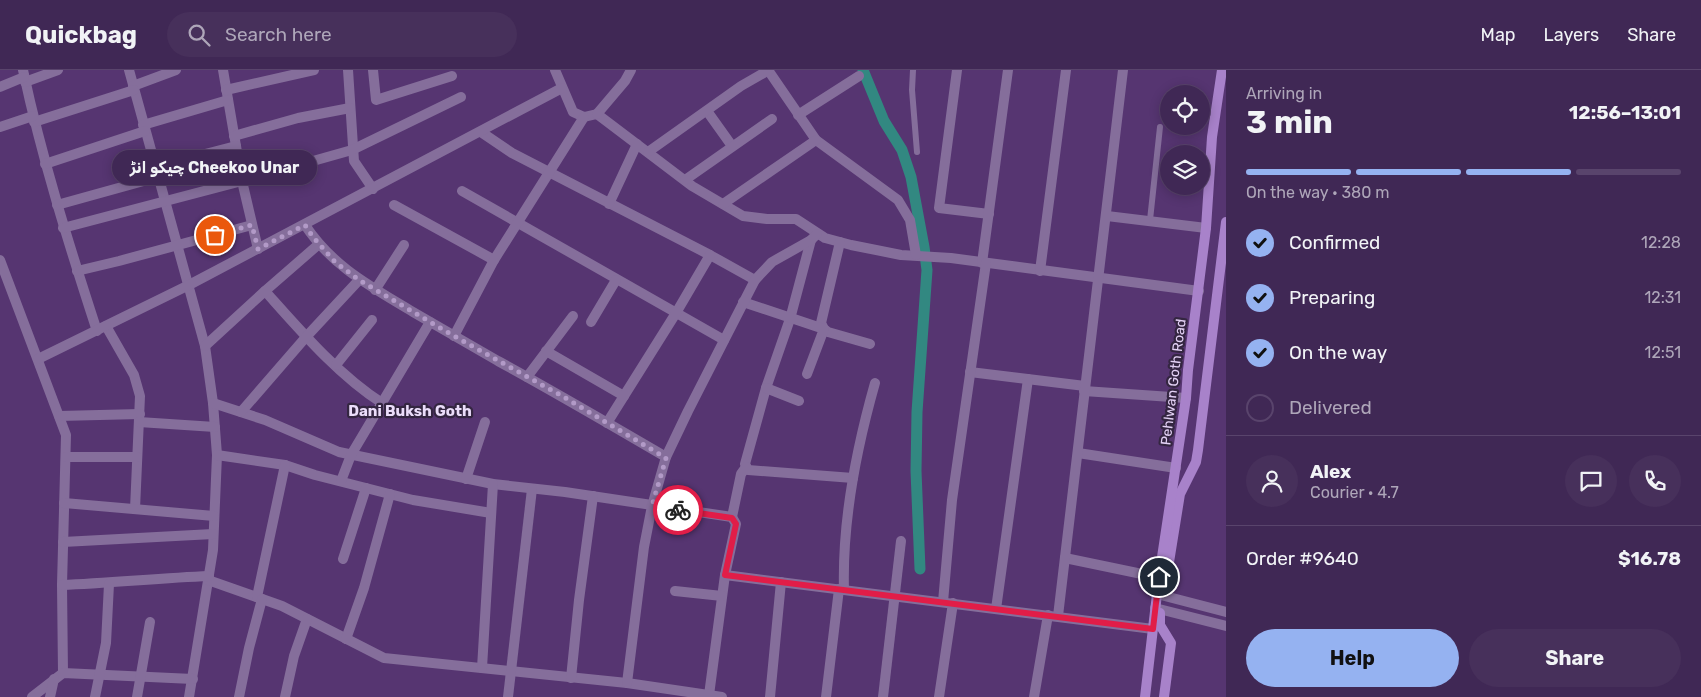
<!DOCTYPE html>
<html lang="en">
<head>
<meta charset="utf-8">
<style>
  body { margin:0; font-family:Rubik,"Noto Sans Arabic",sans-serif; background:#47305b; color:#f1f3f6; height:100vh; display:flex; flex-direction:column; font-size:19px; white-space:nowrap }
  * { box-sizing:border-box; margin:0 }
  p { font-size:16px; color:#aea6b9 }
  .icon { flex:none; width:28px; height:28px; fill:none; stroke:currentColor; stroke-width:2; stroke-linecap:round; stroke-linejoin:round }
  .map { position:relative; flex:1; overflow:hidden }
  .panel { display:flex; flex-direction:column; background:#402855; width:475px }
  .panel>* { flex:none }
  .controls { position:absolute; left:1160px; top:15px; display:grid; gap:10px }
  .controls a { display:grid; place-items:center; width:50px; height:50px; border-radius:50%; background:#402855; box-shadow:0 2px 12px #0003,0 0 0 1px #59446c; font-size:25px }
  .pin { position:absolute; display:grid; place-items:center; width:42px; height:42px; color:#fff; margin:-21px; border:2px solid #fff; border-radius:50%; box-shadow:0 1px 5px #0007 }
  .courier { position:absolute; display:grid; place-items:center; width:50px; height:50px; margin:-25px; border:4px solid #e11d48; border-radius:50%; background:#fff; color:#222; box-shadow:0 1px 6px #0007 }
  .bubble { position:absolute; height:35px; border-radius:18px; background:#402855; box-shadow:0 2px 12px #0003,0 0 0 1px #59446c; font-size:16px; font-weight:700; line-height:35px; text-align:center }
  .headline em { font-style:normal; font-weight:700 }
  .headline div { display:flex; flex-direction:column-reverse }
  .headline { display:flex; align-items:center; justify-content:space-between; height:85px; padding:0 20px }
  h1 { font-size:32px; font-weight:700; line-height:38px }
  .bar { display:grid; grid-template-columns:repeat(4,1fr); gap:8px 5px; align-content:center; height:60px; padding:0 20px }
  .bar i { height:6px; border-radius:4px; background:#59446c }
  .bar .current { background:#95b2f1 }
  .bar p { grid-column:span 4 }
  .line { display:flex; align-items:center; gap:12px; padding:0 20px; border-top:1px solid #59446c }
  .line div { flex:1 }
  .round { display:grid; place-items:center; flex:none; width:52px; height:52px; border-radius:26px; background:#47305b }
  ol { padding:0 20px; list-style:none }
  li { display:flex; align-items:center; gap:15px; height:55px }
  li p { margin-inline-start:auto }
  li .icon { padding:5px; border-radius:50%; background:#95b2f1; color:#111; stroke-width:4 }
  li:last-child { color:#aea6b9 }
  li i { width:28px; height:28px; border:2px solid #59446c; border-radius:50% }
  .button { display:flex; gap:10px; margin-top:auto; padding:10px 20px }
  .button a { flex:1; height:58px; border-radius:30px; background:#95b2f1; color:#111; font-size:20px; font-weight:700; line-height:58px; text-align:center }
  .button a+a { background:#47305b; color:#f1f3f6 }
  header { display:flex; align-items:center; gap:30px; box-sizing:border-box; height:70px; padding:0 25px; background:#402855; border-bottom:1px solid #59446c }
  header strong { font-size:24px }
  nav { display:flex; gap:28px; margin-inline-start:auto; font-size:18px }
  .search { width:350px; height:45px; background:#47305b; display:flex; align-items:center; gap:12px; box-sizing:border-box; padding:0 18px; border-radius:28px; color:#aea6b9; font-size:19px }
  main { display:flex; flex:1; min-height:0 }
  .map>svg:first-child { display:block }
</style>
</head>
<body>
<header>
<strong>Quickbag</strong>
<div class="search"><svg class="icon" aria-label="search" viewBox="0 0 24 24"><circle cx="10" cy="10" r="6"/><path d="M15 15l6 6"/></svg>Search here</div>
<nav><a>Map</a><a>Layers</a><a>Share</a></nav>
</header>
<main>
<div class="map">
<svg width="1226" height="627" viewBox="0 0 1226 627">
  <rect width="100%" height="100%" fill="#563571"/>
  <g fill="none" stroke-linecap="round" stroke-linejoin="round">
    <!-- canal -->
    <polyline stroke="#328881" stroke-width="11" points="863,0 884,51 902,80 911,107 924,177 927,200 917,342 916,401 920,499"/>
    <!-- service -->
    <g stroke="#856e9b" stroke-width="6">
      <polyline points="913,0 912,20 917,82"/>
      <polyline points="1150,150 1160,57"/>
    </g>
    <!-- minor -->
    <g stroke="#856e9b" stroke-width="10">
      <path d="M 23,0 C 42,89 69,175 97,261"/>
      <polyline points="129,0 205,276 213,333 217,385 213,480 189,627"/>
      <polyline points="223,0 242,111 258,179"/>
      <polyline points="348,0 354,91 373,119"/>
      <polyline points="373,0 376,30 452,6"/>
      <polyline points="555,0 573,42 584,47 597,44 692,116 743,146 767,149 796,149 825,168 851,175 901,185 951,188 1199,221"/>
      <polyline points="768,0 816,70 898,130 910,150 916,185"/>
      <polyline points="957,0 939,138 989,144"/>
      <polyline points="25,12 58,0"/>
      <polyline points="133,16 176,0"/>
      <polyline points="0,17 24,7"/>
      <polyline points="226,20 314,0"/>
      <polyline points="707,41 732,76"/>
      <polyline points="597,44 625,11 631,0"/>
      <polyline points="798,45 859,6"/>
      <polyline points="34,52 134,20"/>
      <polyline points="143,55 228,30"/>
      <polyline points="0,57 33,46"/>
      <polyline points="481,62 512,83 710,185 755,210"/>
      <polyline points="234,66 298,48 350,38"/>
      <polyline points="648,82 741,16 769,0"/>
      <polyline points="45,94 145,61"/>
      <polyline points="155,97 236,76"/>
      <polyline points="685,110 772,49"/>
      <polyline points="462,121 724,270"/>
      <polyline points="609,134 637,74"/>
      <polyline points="723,134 816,70"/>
      <polyline points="57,135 158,107"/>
      <polyline points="394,135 494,190"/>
      <polyline points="1107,146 1206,158"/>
      <path d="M 305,155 C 333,197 370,216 413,242 C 441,258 470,275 498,291 C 555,322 611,355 666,387"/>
      <polyline points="63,158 242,111 352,80 461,27"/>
      <polyline points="811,170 790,249 766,318 745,394 748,400 853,408"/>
      <polyline points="840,172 821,253 824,259 828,262 870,274"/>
      <polyline points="0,190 66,365 62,515 63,603"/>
      <polyline points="982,193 1008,0"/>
      <polyline points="77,201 119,191 252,155"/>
      <polyline points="1040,201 1066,0"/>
      <polyline points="375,220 404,175"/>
      <path d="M 265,221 C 299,259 338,305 382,333"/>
      <polyline points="743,232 824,259 807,304"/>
      <polyline points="591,252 616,210"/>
      <polyline points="106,256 134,305 140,326 135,439"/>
      <polyline points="454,266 494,190 584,47"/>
      <polyline points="205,276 265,221 319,174"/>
      <polyline points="546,281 624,326"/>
      <polyline points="38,289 189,215 562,18"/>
      <polyline points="336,295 372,250"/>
      <polyline points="970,302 1085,316"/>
      <polyline points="527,307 573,246"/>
      <polyline points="766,318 799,331"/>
      <polyline points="1084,321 1186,328"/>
      <polyline points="213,333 265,350 339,382 493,414 565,422 732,447 736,454 725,505 709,625"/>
      <polyline points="241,342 306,267 359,210"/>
      <polyline points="59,346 140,344"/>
      <polyline points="139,352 215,357"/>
      <polyline points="607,353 676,243 710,185"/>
      <polyline points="1078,383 1176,398"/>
      <polyline points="217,385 285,395 315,405 413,430 491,443"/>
      <polyline points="66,387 137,387"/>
      <polyline points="466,409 485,352"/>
      <polyline points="341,411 351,385 430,252"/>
      <polyline points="64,433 214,446"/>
      <polyline points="732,447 741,404 746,397"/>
      <polyline points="63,472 213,464"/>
      <polyline points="1065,488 1166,509"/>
      <polyline points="343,489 366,418"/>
      <polyline points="725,505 1153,559"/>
      <polyline points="208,510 282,536 384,588 627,613 722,627"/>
      <path d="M 62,515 C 111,513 160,508 209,506"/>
      <path d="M 844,520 C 842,450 856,380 875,313"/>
      <polyline points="675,521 722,526"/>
      <polyline points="1157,524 1226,542"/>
      <polyline points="257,527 285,395"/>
      <polyline points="943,532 952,430 986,193"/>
      <polyline points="1155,538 1226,556"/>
      <polyline points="996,539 1028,309"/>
      <polyline points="1058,546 1123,0"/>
      <polyline points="346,569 364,518 390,424"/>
      <polyline points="482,598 493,414"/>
      <polyline points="571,608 579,530 593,426"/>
      <polyline points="627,613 644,477 652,436 666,387 688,341 755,210 772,192 811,170 817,164"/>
      <polyline points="32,627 63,603 193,609"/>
      <polyline points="50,627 54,609"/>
      <polyline points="95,627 106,573 109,514"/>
      <polyline points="137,627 150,552"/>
      <polyline points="239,627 249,578 262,529"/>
      <polyline points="285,627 294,586 307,549"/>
      <polyline points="508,627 532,419"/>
      <polyline points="770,627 781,512"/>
      <polyline points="826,627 839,519"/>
      <polyline points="883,627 901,471"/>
      <polyline points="939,627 953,533"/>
      <polyline points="1034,627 1048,545"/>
    </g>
    <!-- secondary -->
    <g stroke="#a882ca" stroke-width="10">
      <polyline points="1165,517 1180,424 1196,392 1198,380 1226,152"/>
      <polyline points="1160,543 1160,555 1171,573 1164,627"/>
      <polyline points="1145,627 1159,507 1186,328 1188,300 1206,158 1212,67 1222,0"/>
    </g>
  </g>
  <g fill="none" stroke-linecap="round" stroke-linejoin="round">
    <!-- done -->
    <polyline stroke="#b29ac7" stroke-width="5" stroke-dasharray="0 9" points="215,165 252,155 258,179 305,155 313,167 335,192 359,210 454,266 562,326 666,388 652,436 678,440"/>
    <!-- route -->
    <polyline stroke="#e11d48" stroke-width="6" points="678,440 732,448 736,454 725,505 1153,559 1159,507"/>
  </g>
  <g text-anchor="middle" stroke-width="4.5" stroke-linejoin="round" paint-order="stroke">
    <!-- street labels -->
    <g font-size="14" fill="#e3d1f5" stroke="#342641">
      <text transform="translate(1173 312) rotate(-83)" y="5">Pehlwan Goth Road</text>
    </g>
    <!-- neighbourhood labels -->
    <g font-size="15" font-weight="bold" fill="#ebddfa" stroke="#342641">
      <text x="410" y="346">Dani Buksh Goth</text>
    </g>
  </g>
</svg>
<div class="controls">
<a><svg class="icon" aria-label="locate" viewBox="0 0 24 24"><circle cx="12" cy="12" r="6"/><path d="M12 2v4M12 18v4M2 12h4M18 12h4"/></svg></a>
<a><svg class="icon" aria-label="layers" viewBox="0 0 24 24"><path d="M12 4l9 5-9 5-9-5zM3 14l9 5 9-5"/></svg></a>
</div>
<div class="pin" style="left:215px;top:165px;background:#ea580c"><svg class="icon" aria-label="bag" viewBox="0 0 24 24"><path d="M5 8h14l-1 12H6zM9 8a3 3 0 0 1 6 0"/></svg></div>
<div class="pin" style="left:1159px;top:507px;background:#1f2937"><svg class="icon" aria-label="home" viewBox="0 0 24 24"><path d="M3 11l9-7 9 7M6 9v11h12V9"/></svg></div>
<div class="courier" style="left:678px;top:440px"><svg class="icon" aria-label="bike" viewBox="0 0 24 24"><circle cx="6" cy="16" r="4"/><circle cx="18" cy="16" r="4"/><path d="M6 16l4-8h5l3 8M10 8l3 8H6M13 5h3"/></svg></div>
<div class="bubble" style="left:112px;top:80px;width:205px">چیکو انڑ Cheekoo Unar</div>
</div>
<section class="panel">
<div class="headline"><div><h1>3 min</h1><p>Arriving in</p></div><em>12:56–13:01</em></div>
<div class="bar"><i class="current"></i><i class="current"></i><i class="current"></i><i></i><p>On the way · 380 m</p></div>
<ol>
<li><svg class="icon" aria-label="check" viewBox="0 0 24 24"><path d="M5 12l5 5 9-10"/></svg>Confirmed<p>12:28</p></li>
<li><svg class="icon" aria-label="check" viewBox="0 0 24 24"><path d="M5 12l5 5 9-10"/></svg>Preparing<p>12:31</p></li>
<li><svg class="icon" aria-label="check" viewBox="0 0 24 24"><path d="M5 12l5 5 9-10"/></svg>On the way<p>12:51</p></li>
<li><i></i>Delivered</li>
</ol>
<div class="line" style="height:90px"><a class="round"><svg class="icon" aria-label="person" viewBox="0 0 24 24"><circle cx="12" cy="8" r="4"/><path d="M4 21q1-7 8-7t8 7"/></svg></a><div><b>Alex</b><p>Courier · 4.7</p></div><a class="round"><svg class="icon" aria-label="chat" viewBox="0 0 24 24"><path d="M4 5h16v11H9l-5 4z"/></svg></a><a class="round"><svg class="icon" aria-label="phone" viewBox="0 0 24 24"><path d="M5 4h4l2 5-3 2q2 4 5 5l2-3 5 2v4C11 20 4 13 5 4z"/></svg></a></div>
<div class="line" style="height:65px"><div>Order #9640</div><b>$16.78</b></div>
<div class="button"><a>Help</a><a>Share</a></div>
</section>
</main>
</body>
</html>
